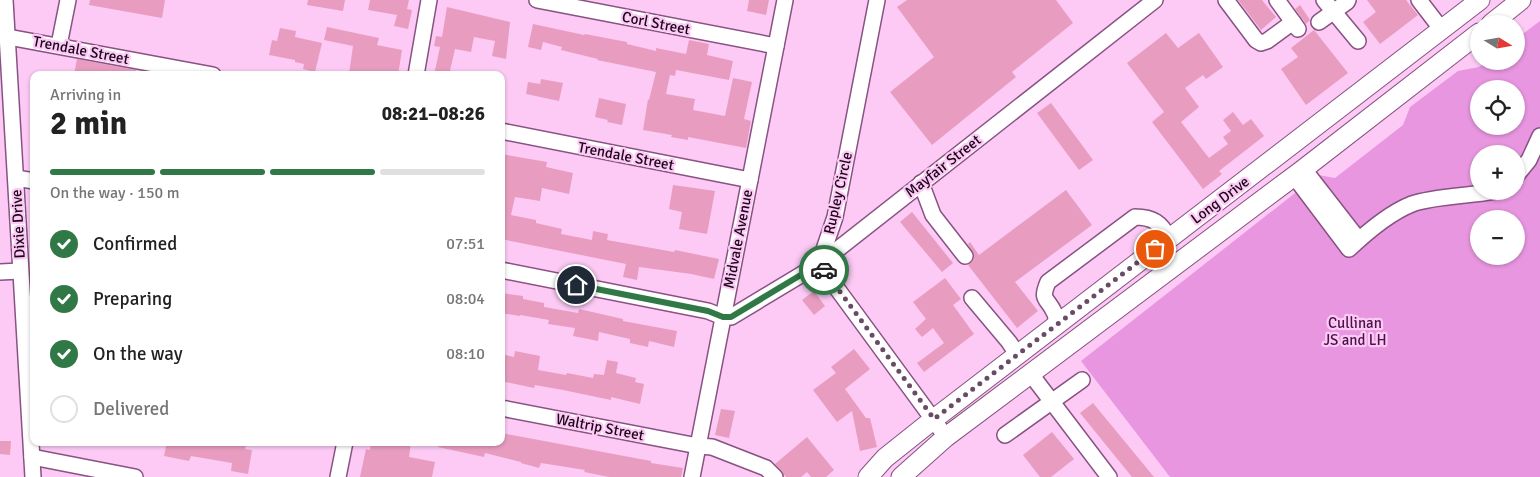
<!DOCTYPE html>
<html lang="en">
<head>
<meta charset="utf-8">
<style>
  body { margin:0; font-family:Signika,sans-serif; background:#f6f6f6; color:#222; height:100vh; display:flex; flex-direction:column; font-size:19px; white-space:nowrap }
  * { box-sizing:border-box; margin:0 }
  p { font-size:16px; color:#767676 }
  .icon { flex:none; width:28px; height:28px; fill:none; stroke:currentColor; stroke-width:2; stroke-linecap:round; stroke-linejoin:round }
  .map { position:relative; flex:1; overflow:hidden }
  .panel { position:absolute; left:30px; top:71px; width:475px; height:375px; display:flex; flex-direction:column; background:#fff; border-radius:10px; box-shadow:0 1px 4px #0004 }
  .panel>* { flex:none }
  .needle { width:32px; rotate:101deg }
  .buttons { position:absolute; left:1470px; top:15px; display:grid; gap:10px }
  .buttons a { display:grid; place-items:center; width:55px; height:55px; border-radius:50%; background:#fff; box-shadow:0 1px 4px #0004; font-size:25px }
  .pin { position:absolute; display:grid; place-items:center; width:42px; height:42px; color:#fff; margin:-21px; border:2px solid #fff; border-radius:50%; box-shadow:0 1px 5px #0007 }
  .courier { position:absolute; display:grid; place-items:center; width:50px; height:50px; margin:-25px; border:4px solid #307845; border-radius:50%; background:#fff; color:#222; box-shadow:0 1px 6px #0007 }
  .head em { font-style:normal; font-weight:700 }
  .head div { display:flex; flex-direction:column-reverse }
  .head { display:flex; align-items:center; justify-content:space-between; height:85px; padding:0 20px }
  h1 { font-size:32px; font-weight:700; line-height:38px }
  .bar { display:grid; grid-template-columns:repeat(4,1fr); gap:8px 5px; align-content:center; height:60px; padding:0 20px }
  .bar i { height:6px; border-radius:4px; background:#e0e0e0 }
  .bar .selected { background:#307845 }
  .bar p { grid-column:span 4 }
  ol { padding:0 20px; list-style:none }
  li { display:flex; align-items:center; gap:15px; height:55px }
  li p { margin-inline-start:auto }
  li .icon { padding:5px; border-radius:50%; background:#307845; color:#fff; stroke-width:4 }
  li:last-child { color:#767676 }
  li i { width:28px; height:28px; border:2px solid #e0e0e0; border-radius:50% }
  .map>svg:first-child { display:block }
</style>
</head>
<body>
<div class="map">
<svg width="1540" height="477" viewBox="0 0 1540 477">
  <rect width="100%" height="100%" fill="#fccaf5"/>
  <!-- green -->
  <path fill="#e896e0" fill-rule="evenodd" d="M 1540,21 L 1540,477 L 1170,477 L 1081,361 L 1318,175 L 1335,178 L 1403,125 L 1410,107 L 1458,71 L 1479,67 L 1487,61 L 1516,61 L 1516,39 ZM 1479,89 L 1516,89 L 1516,126 L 1479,126 ZM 1479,154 L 1516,154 L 1516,191 L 1479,191 ZM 1479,219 L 1516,219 L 1516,256 L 1479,256 Z"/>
  <!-- building -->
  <g fill="#e89dc0">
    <polygon points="90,0 165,0 162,18 89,5"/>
    <polygon points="308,0 345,0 343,11 307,5"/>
    <polygon points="370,0 409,0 407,9 412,10 408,29 394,26 397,15 368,10"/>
    <polygon points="749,0 769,0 766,15 747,11"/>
    <polygon points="907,0 1056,0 1073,23 1012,72 1016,77 932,145 890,92 934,57 897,7"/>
    <polygon points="1238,0 1262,0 1276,17 1261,30"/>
    <polygon points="1367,0 1406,0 1418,15 1380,44 1363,22 1376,12"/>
    <polygon points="1300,5 1310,20 1306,24 1295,9"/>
    <polygon points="447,7 510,22 506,59 492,56 495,41 474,37 471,52 455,49 449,75 434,75 440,47 434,46 436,36 442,37"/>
    <polygon points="533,24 584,35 585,34 627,42 627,44 656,51 656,48 686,54 689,40 709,44 707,55 733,61 729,80 676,70 675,76 670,75 666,94 695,99 693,110 725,116 733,78 752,82 744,119 751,121 746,148 688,137 688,140 671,137 672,135 643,130 648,99 649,100 656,72 597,60 598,59 561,50 562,47 543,42 541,50 528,47"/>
    <polygon points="327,27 379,38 377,45 402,50 398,75 349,74 353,46 324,40"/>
    <polygon points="280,28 296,31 295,37 322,43 315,72 303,69 304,64 295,62 295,60 269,55 272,40 277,41"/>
    <polygon points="1314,30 1348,73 1306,105 1281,69 1298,57 1291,48"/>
    <polygon points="1166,33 1178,48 1199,33 1223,67 1206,79 1203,75 1185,88 1199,107 1181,122 1209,158 1228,144 1223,137 1231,131 1223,120 1233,112 1243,125 1251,119 1264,136 1219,171 1222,174 1203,189 1152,122 1164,112 1127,63"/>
    <polygon points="77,59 136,70 135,75 74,75"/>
    <polygon points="541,79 563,83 559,101 526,94 528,82 540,84"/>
    <polygon points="599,98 626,104 622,125 607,122 608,120 595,117"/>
    <polygon points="1051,103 1093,160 1079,170 1037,113"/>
    <polygon points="501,154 547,162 546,167 573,173 569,194 542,188 540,201 515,197 511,215 536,220 536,223 562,229 561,234 592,240 593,231 608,234 607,240 674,252 675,250 719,259 714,279 691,274 639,267 637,280 623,277 626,264 501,239"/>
    <polygon points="673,185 715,191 707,234 679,229 682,212 669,209"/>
    <polygon points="1066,190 1092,225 1015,282 1038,311 1017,328 968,265 973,260 974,255 968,244 970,242 979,255"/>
    <polygon points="912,212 953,263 942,272 900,222"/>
    <polygon points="945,278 961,299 953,305 974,334 924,372 917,363 944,343 933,328 922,337 915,329 926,319 913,302"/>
    <polygon points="814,291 825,306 814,315 802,300"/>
    <polygon points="501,293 523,296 523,299 544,303 544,307 578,313 579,309 623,319 623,321 677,331 674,347 649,341 648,347 630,343 630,339 599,332 598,341 573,336 575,328 548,324 549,320 520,315 520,316 501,313"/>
    <polygon points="854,349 870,369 845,389 866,418 870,418 877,447 860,451 852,411 837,422 813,390 836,373 831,367"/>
    <polygon points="515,351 540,356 538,370 566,375 567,373 593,378 594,374 604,375 607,360 618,362 616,373 636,378 635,382 644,384 640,404 611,397 611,400 563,390 535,385 534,388 501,381 501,354 514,357"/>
    <polygon points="1093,403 1154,477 1132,477 1080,413"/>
    <polygon points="721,409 735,411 729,438 715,435"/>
    <polygon points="1052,432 1074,459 1051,477 1040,477 1023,455"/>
    <polygon points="501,433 651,461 651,463 683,468 681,477 609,477 584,472 585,470 541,463 539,468 521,463 521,462 485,453 484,457 438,447 438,442 501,442"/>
    <polygon points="807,437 834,470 826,477 811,477 807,472 801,477 786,477 775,464"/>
    <polygon points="0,441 11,441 10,455 0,454"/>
    <polygon points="167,442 216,444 216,442 247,442 245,449 252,450 248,474 231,471 232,463 191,456 189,461 164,456"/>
    <polygon points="371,442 411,442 409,457 435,462 432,477 360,477 366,449 370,450"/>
  </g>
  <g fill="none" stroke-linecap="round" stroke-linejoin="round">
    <defs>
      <g id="minor">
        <polyline points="5,0 33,477"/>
        <polyline points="537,0 776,46"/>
        <polyline points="877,0 835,217 819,264 946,437"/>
        <polyline points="1226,0 1256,40 1261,43 1267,41 1293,22"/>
        <polyline points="1277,0 1298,29"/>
        <polyline points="1324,0 1358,41"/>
        <polyline points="1419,0 1442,30"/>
        <polyline points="1319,22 1347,2 1348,0"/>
        <polyline points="8,37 213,75"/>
        <polyline points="59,45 68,0"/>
        <polyline points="416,75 429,0"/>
        <polyline points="501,131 750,180"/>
        <polyline points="1516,176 1529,160 1540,136"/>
        <polyline points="16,178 34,181"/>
        <polyline points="921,183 933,215 965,256"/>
        <path d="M 1359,240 L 1310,177 L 1301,171 L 1300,184 L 1349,249 C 1367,232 1389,213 1412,204 C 1434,196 1471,196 1496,191"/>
        <polyline points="501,270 708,311 723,317 731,317 819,264 1155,0"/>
        <polyline points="0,272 20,271"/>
        <polyline points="972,298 1009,342 1017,354"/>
        <path d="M 1057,324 C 1056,320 1056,315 1054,312 C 1047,297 1040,301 1048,282 L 1135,217 C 1153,217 1161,223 1169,238"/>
        <polyline points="1030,373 1109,477"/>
        <polyline points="501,408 698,446 712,447 766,468 775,477"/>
        <polyline points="1005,435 1082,380"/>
        <polyline points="32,457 135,477"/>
        <polyline points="338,477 345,442"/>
        <polyline points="692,477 785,0"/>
      </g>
      <g id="major">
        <polyline points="1491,24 1521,0"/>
        <polyline points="868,477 885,458 934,419 1480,0"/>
        <polyline points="901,477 946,437 1301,171 1479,33"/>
      </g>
    </defs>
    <!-- minor casing -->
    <use href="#minor" stroke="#885282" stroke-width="18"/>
    <!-- major casing -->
    <use href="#major" stroke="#885282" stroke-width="21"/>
    <!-- minor -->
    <use href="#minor" stroke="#fff" stroke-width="15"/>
    <!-- major -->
    <use href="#major" stroke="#fff" stroke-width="19"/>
  </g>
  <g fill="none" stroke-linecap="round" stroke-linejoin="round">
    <!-- done -->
    <polyline stroke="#6a4b66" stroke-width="5" stroke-dasharray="0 9" points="824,270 934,419 1155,249"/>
    <!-- route -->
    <polyline stroke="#307845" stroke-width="6" points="576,285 708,311 723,317 731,317 819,264 824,270"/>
  </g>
  <g text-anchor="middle" stroke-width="4.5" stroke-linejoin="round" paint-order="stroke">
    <!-- street labels -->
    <g font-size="15" fill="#1b0719" stroke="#fccaf5">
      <text transform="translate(656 23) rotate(11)" y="5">Corl Street</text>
      <text transform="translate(81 50) rotate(11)" y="5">Trendale Street</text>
      <text transform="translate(626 156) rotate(11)" y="5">Trendale Street</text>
      <text transform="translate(943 166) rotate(-38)" y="5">Mayfair Street</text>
      <text transform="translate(838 193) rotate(-77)" y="5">Rupley Circle</text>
      <text transform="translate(1220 200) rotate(-37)" y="5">Long Drive</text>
      <text transform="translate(18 224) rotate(-93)" y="5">Dixie Drive</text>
      <text transform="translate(738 239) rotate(-79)" y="5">Midvale Avenue</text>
      <text transform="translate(600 427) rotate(11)" y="5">Waltrip Street</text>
    </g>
    <!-- park labels -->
    <g font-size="15" fill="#4d1149" stroke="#fccaf5">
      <text x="1355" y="328">Cullinan<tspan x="1355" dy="17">JS and LH</tspan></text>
    </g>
  </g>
</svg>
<div class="buttons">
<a><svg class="needle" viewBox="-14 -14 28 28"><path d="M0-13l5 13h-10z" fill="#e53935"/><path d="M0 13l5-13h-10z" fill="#767676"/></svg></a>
<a><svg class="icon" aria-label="locate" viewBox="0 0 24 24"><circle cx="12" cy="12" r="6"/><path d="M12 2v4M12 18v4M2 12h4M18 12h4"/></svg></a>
<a>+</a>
<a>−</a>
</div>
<div class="pin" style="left:1155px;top:249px;background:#ea580c"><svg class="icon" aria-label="bag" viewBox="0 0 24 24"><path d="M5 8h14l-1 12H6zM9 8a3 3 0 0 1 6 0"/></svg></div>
<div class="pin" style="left:576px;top:285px;background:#1f2937"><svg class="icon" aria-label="home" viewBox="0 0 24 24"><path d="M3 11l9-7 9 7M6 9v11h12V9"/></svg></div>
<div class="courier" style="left:824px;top:270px"><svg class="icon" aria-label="car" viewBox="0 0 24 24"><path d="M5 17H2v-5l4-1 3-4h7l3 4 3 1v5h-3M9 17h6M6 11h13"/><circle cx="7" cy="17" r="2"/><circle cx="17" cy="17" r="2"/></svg></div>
<section class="panel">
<div class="head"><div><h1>2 min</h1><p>Arriving in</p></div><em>08:21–08:26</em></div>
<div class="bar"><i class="selected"></i><i class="selected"></i><i class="selected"></i><i></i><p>On the way · 150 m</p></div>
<ol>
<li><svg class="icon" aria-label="check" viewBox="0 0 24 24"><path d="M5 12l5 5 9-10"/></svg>Confirmed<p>07:51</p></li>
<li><svg class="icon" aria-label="check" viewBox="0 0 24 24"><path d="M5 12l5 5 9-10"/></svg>Preparing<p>08:04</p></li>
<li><svg class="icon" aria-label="check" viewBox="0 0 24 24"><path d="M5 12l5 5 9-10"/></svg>On the way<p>08:10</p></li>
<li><i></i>Delivered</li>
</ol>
</section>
</div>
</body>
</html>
